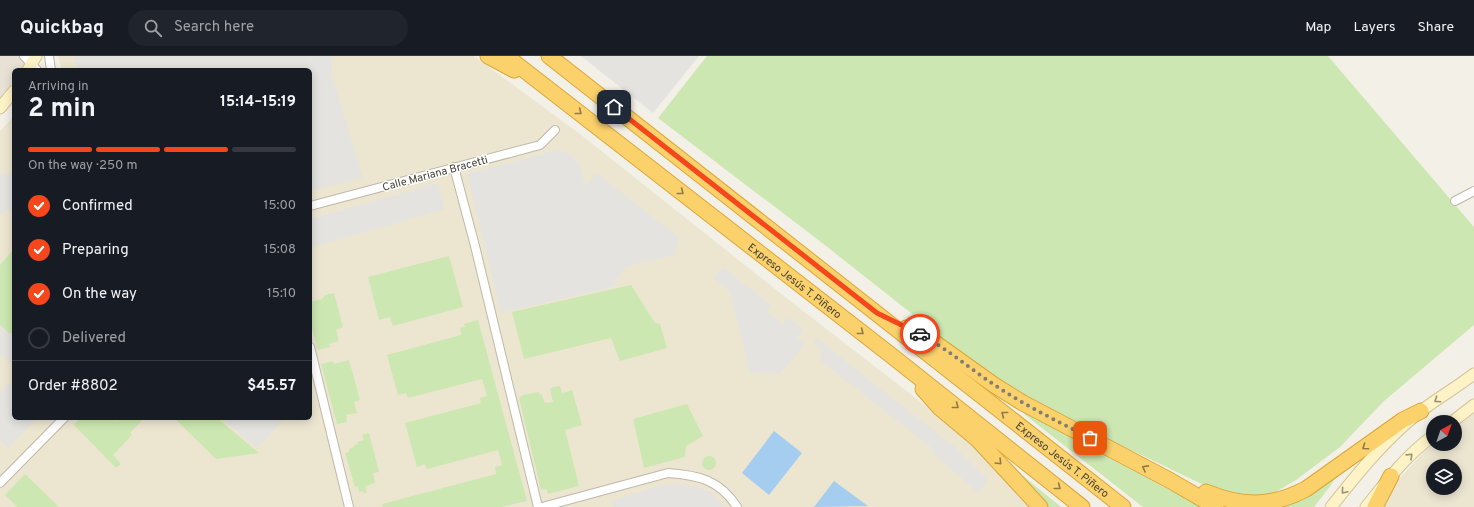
<!DOCTYPE html>
<html lang="en">
<head>
<meta charset="utf-8">
<style>
  body { margin:0; font-family:Overpass,sans-serif; background:#20242c; color:#f1f3f6; height:100vh; display:flex; flex-direction:column; font-size:15px; white-space:nowrap }
  * { box-sizing:border-box; margin:0 }
  p { font-size:13px; color:#9ea1a6 }
  .icon { flex:none; width:22px; height:22px; fill:none; stroke:currentColor; stroke-width:2; stroke-linecap:round; stroke-linejoin:round }
  .map { position:relative; flex:1; overflow:hidden }
  .details { position:absolute; left:12px; top:12px; width:300px; height:352px; display:flex; flex-direction:column; background:#171b24; border-radius:6px; box-shadow:0 2px 10px #0003 }
  .details>* { flex:none }
  .needle { width:26px; rotate:40deg }
  .tools { position:absolute; left:1426px; top:359px; display:grid; gap:8px }
  .tools a { display:grid; place-items:center; width:36px; height:36px; border-radius:50%; background:#171b24; box-shadow:0 2px 10px #0003; font-size:20px }
  .pin { position:absolute; display:grid; place-items:center; width:34px; height:34px; color:#fff; margin:-17px; border-radius:8px; box-shadow:0 2px 6px #0006 }
  .courier { position:absolute; display:grid; place-items:center; width:40px; height:40px; margin:-20px; border:3px solid #f6461c; border-radius:50%; background:#fff; color:#222; box-shadow:0 1px 5px #0007 }
  .overview em { font-style:normal; font-weight:700 }
  .overview div { display:flex; flex-direction:column-reverse }
  .overview { display:flex; align-items:center; justify-content:space-between; height:68px; padding:0 16px }
  h1 { font-size:26px; font-weight:700; line-height:30px }
  .bar { display:grid; grid-template-columns:repeat(4,1fr); gap:6px 4px; align-content:center; height:48px; padding:0 16px }
  .bar i { height:5px; border-radius:3px; background:#363941 }
  .bar .on { background:#f6461c }
  .bar p { grid-column:span 4 }
  .line { display:flex; align-items:center; gap:10px; padding:0 16px; border-top:1px solid #363941 }
  .line div { flex:1 }
  ol { padding:0 16px; list-style:none }
  li { display:flex; align-items:center; gap:12px; height:44px }
  li p { margin-inline-start:auto }
  li .icon { padding:4px; border-radius:50%; background:#f6461c; color:#fff; stroke-width:4 }
  li:last-child { color:#9ea1a6 }
  li i { width:22px; height:22px; border:2px solid #363941; border-radius:50% }
  header { display:flex; align-items:center; gap:24px; box-sizing:border-box; height:56px; padding:0 20px; background:#171b24; border-bottom:1px solid #363941 }
  header strong { font-size:19px }
  nav { display:flex; gap:22px; margin-inline-start:auto; font-size:14px }
  .search { width:280px; height:36px; background:#20242c; display:flex; align-items:center; gap:10px; box-sizing:border-box; padding:0 14px; border-radius:22px; color:#9ea1a6; font-size:15px }
  .map>svg:first-child { display:block }
</style>
</head>
<body>
<header>
<strong>Quickbag</strong>
<div class="search"><svg class="icon" aria-label="search" viewBox="0 0 24 24"><circle cx="10" cy="10" r="6"/><path d="M15 15l6 6"/></svg>Search here</div>
<nav><a>Map</a><a>Layers</a><a>Share</a></nav>
</header>
<div class="map">
<svg width="1474" height="451" viewBox="0 0 1474 451">
  <rect width="100%" height="100%" fill="#f3f0e7"/>
  <!-- residential -->
  <polygon fill="#e7e2d5" points="0,0 26,0 26,6 21,14 14,14 14,25 0,43"/>
  <!-- education -->
  <g fill="#ece6d1" fill-rule="evenodd">
    <polygon points="58,0 474,0 580,78 789,244 966,381 1034,451 0,451 0,75 14,60 14,362 310,362 310,14 62,14"/>
    <path d="M 1474,358 L 1474,451 L 1382,451 L 1395,427 L 1426,394 L 1434,388 L 1455,388 L 1455,372 ZM 1433,410 L 1455,410 L 1455,432 L 1433,432 Z"/>
  </g>
  <!-- grass -->
  <g fill="#cce7b1">
    <polygon points="707,0 1328,0 1474,171 1474,269 1384,345 1340,391 1296,424 1267,441 1212,433 1011,336 821,186 658,62"/>
    <polygon points="14,193 14,276 10,278 0,269 0,209"/>
    <polygon points="449,200 463,251 393,270 390,261 379,264 368,221"/>
    <polygon points="631,229 655,267 660,268 667,292 620,305 611,282 524,303 512,256"/>
    <polygon points="334,237 343,271 336,274 339,285 329,288 330,291 318,294 310,265 310,246 322,243 325,239"/>
    <polygon points="478,264 527,445 502,451 383,451 382,448 496,418 495,411 502,409 498,394 427,413 425,408 417,411 405,367 481,347 480,342 487,340 482,323 408,342 406,337 398,339 387,299 461,279 460,272 465,271 464,268"/>
    <polygon points="349,304 360,344 354,346 357,357 346,359 347,366 337,368 321,308 333,305 334,308"/>
    <polygon points="560,330 562,337 572,334 582,369 565,374 579,430 548,438 546,433 541,434 519,342 523,339 538,336 542,339 545,347 553,346 550,333 553,331"/>
    <polygon points="687,348 703,380 686,390 685,401 644,412 633,363"/>
    <polygon points="1025,355 1101,398 1202,451 1143,451 1024,358"/>
    <polygon points="80,362 111,362 115,365 118,362 149,362 148,363 143,363 130,377 132,379 113,399 121,408 116,412 74,369"/>
    <polygon points="174,362 217,362 259,397 216,403"/>
    <polygon points="369,377 379,416 373,417 375,427 365,430 367,437 364,437 363,435 359,436 358,430 355,431 345,397 349,396 349,393 354,391 354,389 358,388 357,386 364,384 362,379"/>
    <circle cx="709" cy="407" r="7"/>
    <polygon points="25,418 59,451 17,451 5,439"/>
    <polygon points="1338,418 1331,429 1314,451 1274,451"/>
    <polygon points="1023,420 1061,451 1046,451 1020,422"/>
  </g>
  <!-- parking -->
  <g fill="#e5e3df">
    <polygon points="72,0 334,0 332,6 332,19 363,122 310,135 310,14 79,14"/>
    <polygon points="581,0 699,0 653,57"/>
    <polygon points="557,94 566,96 579,107 585,130 597,117 677,180 678,185 675,199 626,211 615,225 617,230 501,257 467,118"/>
    <polygon points="14,111 14,160 6,153 0,159 0,115 6,120"/>
    <polygon points="437,127 445,153 310,192 310,163"/>
    <polygon points="723,211 771,249 767,255 783,268 789,261 803,274 797,281 805,288 780,318 750,317 730,236 714,222"/>
    <polygon points="0,269 10,278 14,276 14,311 0,298"/>
    <polygon points="817,282 855,313 955,391 986,422 987,427 978,437 932,396 933,393 821,305 821,293 812,285"/>
    <polygon points="14,323 14,362 37,362 8,392 0,384 0,337"/>
    <polygon points="221,362 285,362 257,392"/>
    <polygon points="678,427 701,432 712,437 725,451 613,451 611,445 662,429"/>
  </g>
  <!-- water -->
  <g fill="#a5cdef">
    <polygon points="774,375 802,397 769,439 742,417"/>
    <polygon points="834,425 868,450 814,451"/>
  </g>
  <g fill="none" stroke-linecap="round" stroke-linejoin="round">
    <defs>
      <g id="street">
        <polyline points="24,0 37,14"/>
        <polyline points="49,0 51,14"/>
        <polyline points="454,111 475,190 538,451"/>
        <polyline points="1455,145 1474,135"/>
        <polyline points="310,150 540,89 555,74"/>
        <polyline points="310,291 349,451"/>
        <polyline points="0,427 64,362"/>
        <path d="M 542,451 L 668,417 C 698,419 720,424 737,451"/>
      </g>
      <g id="secondary">
        <polyline points="28,14 36,0"/>
        <polyline points="0,52 14,35"/>
        <polyline points="1452,366 1474,349"/>
        <path d="M 1331,451 C 1358,417 1386,382 1421,355 C 1438,342 1457,331 1474,318"/>
        <path d="M 1366,451 C 1386,426 1406,399 1433,380"/>
      </g>
      <g id="highway">
        <polyline points="488,0 514,14"/>
        <path id="s1" d="M 506,0 L 892,300 L 1082,451"/>
        <path id="s2" d="M 549,0 L 1123,451"/>
        <polyline points="906,272 931,284 994,329 1023,347 1171,425 1216,451"/>
        <polyline points="923,333 940,352 977,383 1040,451"/>
        <path d="M 1206,436 C 1242,451 1272,451 1306,433 L 1403,364 L 1421,355"/>
        <polyline points="1375,451 1391,420"/>
      </g>
    </defs>
    <!-- street casing -->
    <use href="#street" stroke="#bfb8aa" stroke-width="10"/>
    <!-- secondary casing -->
    <use href="#secondary" stroke="#d3c598" stroke-width="13"/>
    <!-- highway casing -->
    <use href="#highway" stroke="#dba73a" stroke-width="17"/>
    <!-- street -->
    <use href="#street" stroke="#fff" stroke-width="8"/>
    <!-- secondary -->
    <use href="#secondary" stroke="#fef3c7" stroke-width="11"/>
    <!-- highway -->
    <use href="#highway" stroke="#fbd16b" stroke-width="15"/>
  </g>
  <!-- one-way arrows -->
  <defs><path id="oneway-chevron" d="M-2-3.5L2.5 0L-2 3.5" fill="none" stroke-width="1.6" stroke-linecap="round" stroke-linejoin="round"/></defs>
  <g stroke="#8e7b4b">
    <use href="#oneway-chevron" transform="translate(579 56) rotate(38)"/>
    <use href="#oneway-chevron" transform="translate(681 136) rotate(38)"/>
    <use href="#oneway-chevron" transform="translate(861 276) rotate(38)"/>
    <use href="#oneway-chevron" transform="translate(956 350) rotate(38)"/>
    <use href="#oneway-chevron" transform="translate(1004 358) rotate(-142)"/>
    <use href="#oneway-chevron" transform="translate(1365 391) rotate(145)"/>
    <use href="#oneway-chevron" transform="translate(999 406) rotate(45)"/>
    <use href="#oneway-chevron" transform="translate(1145 412) rotate(-152)"/>
    <use href="#oneway-chevron" transform="translate(1058 431) rotate(38)"/>
  </g>
  <g stroke="#999177">
    <use href="#oneway-chevron" transform="translate(1437 344) rotate(146)"/>
    <use href="#oneway-chevron" transform="translate(1410 400) rotate(-44)"/>
    <use href="#oneway-chevron" transform="translate(1344 435) rotate(130)"/>
  </g>
  <g fill="none" stroke-linecap="round" stroke-linejoin="round">
    <!-- done -->
    <path stroke="#837e74" stroke-width="4" stroke-dasharray="0 7.2" d="M 920,278 C 946,292 969,312 993,328 C 1024,349 1057,365 1090,382"/>
    <!-- route -->
    <polyline stroke="#f6461c" stroke-width="5" points="614,51 877,257 920,278"/>
  </g>
  <g text-anchor="middle" stroke-width="3" stroke-linejoin="round" paint-order="stroke">
    <!-- street labels -->
    <g font-size="11" fill="#464136" stroke="#fff">
      <text transform="translate(435 117) rotate(-15)" y="4">Calle Mariana Bracetti</text>
      <text dy="4" stroke="none"><textPath href="#s1" startOffset="366">Expreso Jesús T. Piñero</textPath></text>
      <text dy="4" stroke="none"><textPath href="#s2" startOffset="653">Expreso Jesús T. Piñero</textPath></text>
    </g>
  </g>
</svg>
<div class="tools">
<a><svg class="needle" viewBox="-14 -14 28 28"><path d="M0-13l5 13h-10z" fill="#e53935"/><path d="M0 13l5-13h-10z" fill="#9ea1a6"/></svg></a>
<a><svg class="icon" aria-label="layers" viewBox="0 0 24 24"><path d="M12 4l9 5-9 5-9-5zM3 14l9 5 9-5"/></svg></a>
</div>
<div class="pin" style="left:1090px;top:382px;background:#ea580c"><svg class="icon" aria-label="bag" viewBox="0 0 24 24"><path d="M5 8h14l-1 12H6zM9 8a3 3 0 0 1 6 0"/></svg></div>
<div class="pin" style="left:614px;top:51px;background:#1f2937"><svg class="icon" aria-label="home" viewBox="0 0 24 24"><path d="M3 11l9-7 9 7M6 9v11h12V9"/></svg></div>
<div class="courier" style="left:920px;top:278px"><svg class="icon" aria-label="car" viewBox="0 0 24 24"><path d="M5 17H2v-5l4-1 3-4h7l3 4 3 1v5h-3M9 17h6M6 11h13"/><circle cx="7" cy="17" r="2"/><circle cx="17" cy="17" r="2"/></svg></div>
<section class="details">
<div class="overview"><div><h1>2 min</h1><p>Arriving in</p></div><em>15:14–15:19</em></div>
<div class="bar"><i class="on"></i><i class="on"></i><i class="on"></i><i></i><p>On the way · 250 m</p></div>
<ol>
<li><svg class="icon" aria-label="check" viewBox="0 0 24 24"><path d="M5 12l5 5 9-10"/></svg>Confirmed<p>15:00</p></li>
<li><svg class="icon" aria-label="check" viewBox="0 0 24 24"><path d="M5 12l5 5 9-10"/></svg>Preparing<p>15:08</p></li>
<li><svg class="icon" aria-label="check" viewBox="0 0 24 24"><path d="M5 12l5 5 9-10"/></svg>On the way<p>15:10</p></li>
<li><i></i>Delivered</li>
</ol>
<div class="line" style="height:52px"><div>Order #8802</div><b>$45.57</b></div>
</section>
</div>
</body>
</html>
